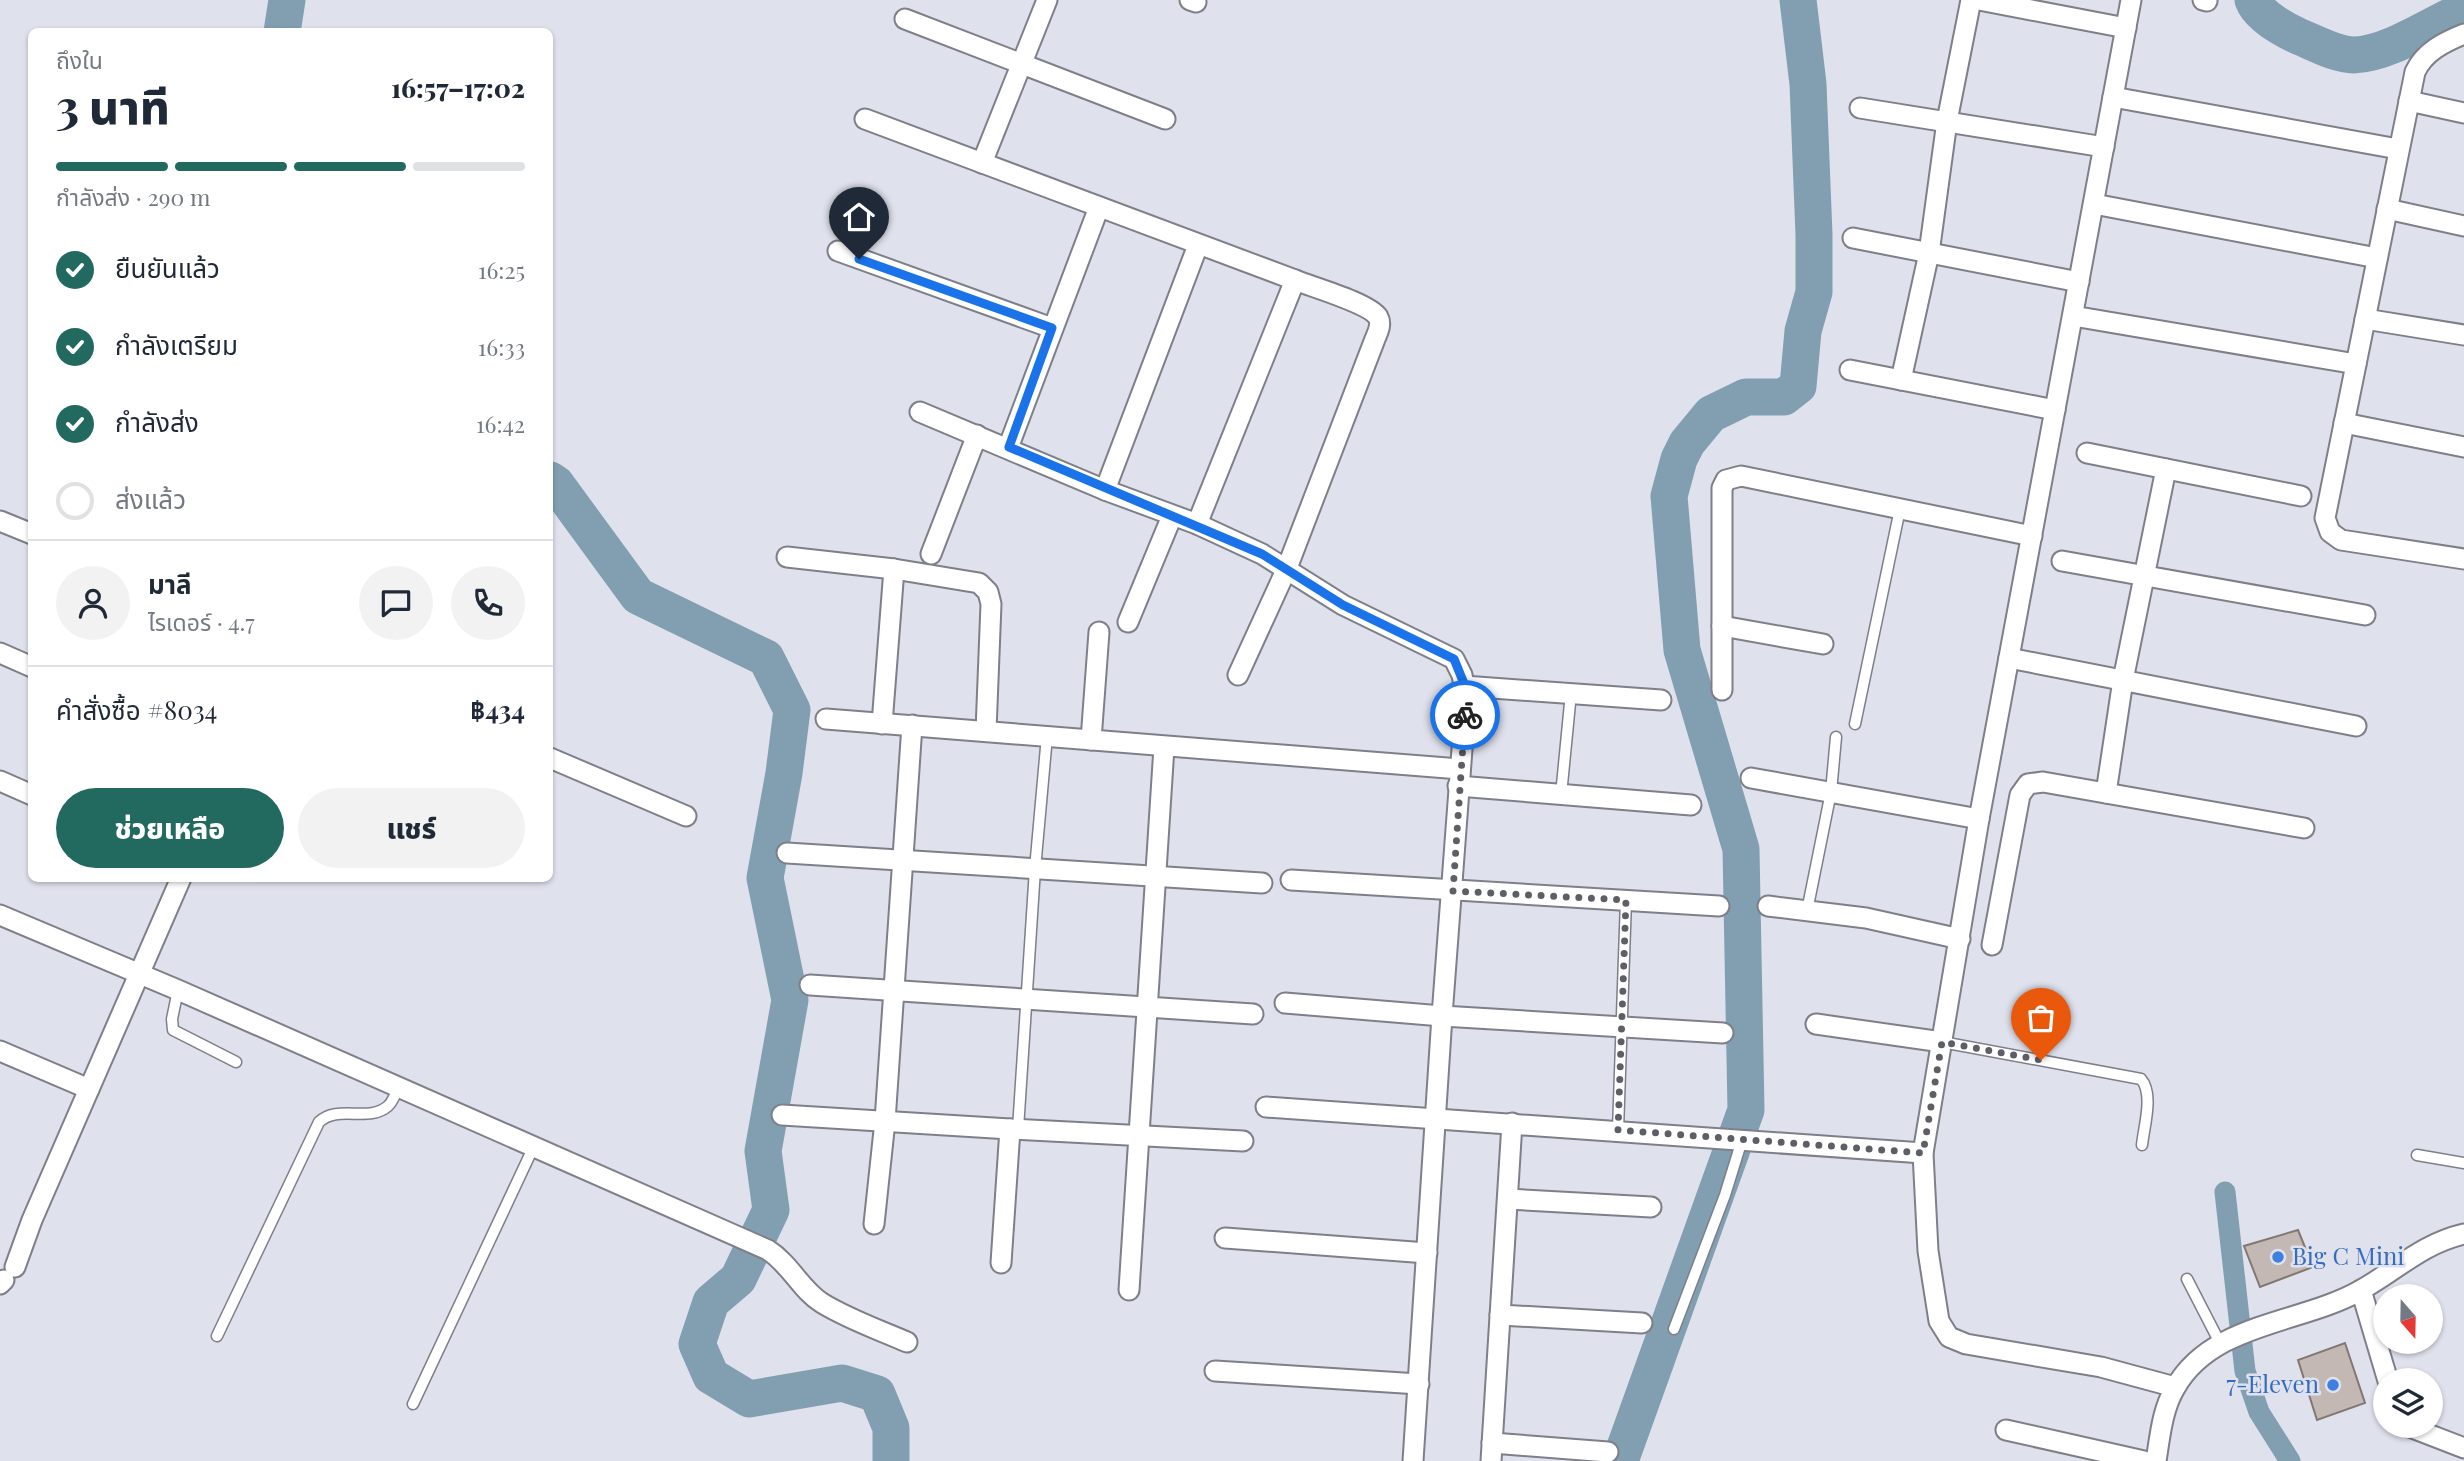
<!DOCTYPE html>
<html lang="th">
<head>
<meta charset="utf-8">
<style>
  body { margin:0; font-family:"Playfair Display","Noto Sans Thai",serif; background:#f2f2f3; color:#1f2937; height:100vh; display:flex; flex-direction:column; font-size:26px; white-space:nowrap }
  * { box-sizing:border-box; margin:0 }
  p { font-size:23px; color:#747a83 }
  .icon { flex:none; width:38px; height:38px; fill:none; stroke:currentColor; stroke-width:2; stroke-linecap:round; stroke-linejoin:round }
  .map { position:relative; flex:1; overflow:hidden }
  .panel { position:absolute; left:28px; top:28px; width:525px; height:854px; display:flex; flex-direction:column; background:#fff; border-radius:10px; box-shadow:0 2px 5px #0004 }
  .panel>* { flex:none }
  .needle { width:46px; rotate:160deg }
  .fabs { position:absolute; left:2373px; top:1284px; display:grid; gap:14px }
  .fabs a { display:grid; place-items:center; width:70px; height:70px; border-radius:50%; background:#fff; box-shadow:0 2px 5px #0004; font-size:35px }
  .pin { position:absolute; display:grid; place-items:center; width:60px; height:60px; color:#fff; margin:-72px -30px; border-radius:50% 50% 50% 0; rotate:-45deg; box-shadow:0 0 7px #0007 }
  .pin .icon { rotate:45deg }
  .courier { position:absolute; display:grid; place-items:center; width:70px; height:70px; margin:-35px; border:5px solid #1a73e8; border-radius:50%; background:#fff; color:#222; box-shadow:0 2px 9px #0007 }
  .overview em { font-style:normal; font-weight:800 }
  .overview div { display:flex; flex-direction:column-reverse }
  .overview { display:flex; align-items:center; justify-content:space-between; height:119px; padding:0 28px }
  h1 { font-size:46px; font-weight:800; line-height:52px }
  .bar { display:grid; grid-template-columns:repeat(4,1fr); gap:10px 7px; align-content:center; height:84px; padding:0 28px }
  .bar i { height:9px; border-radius:5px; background:#e0e1e3 }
  .bar .active { background:#226a60 }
  .bar p { grid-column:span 4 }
  .line { display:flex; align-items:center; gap:18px; padding:0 28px; border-top:2px solid #e0e1e3 }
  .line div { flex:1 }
  .round { display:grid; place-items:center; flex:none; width:74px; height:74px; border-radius:37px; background:#f2f2f3 }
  ol { padding:0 28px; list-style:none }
  li { display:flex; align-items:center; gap:21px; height:77px }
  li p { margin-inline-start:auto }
  li .icon { padding:7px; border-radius:50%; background:#226a60; color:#fff; stroke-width:4 }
  li:last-child { color:#747a83 }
  li i { width:38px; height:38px; border:4px solid #e0e1e3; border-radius:50% }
  .cta { display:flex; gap:14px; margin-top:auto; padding:14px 28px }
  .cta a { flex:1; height:80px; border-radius:42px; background:#226a60; color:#fff; font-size:28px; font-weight:800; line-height:80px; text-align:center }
  .cta a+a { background:#f2f2f3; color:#1f2937 }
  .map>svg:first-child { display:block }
</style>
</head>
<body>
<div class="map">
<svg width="2464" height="1461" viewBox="0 0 2464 1461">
  <rect width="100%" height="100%" fill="#dfe2ed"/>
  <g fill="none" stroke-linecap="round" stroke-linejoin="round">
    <!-- canal -->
    <polyline stroke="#829fb1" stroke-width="21" points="2225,1192 2245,1371 2259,1412 2290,1461"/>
    <!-- river -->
    <g stroke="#829fb1" stroke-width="37">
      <path d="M 2253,0 C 2259,16 2283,29 2298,36 C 2315,43 2336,55 2354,55 C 2389,54 2432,24 2464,10"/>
      <polyline points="282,32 287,0"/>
      <polyline points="550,480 556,484 638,596 766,658 792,710 784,773 765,878 790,1000 763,1151 771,1210 738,1279 711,1302 697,1344 711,1376 749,1399 842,1383 877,1394 891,1428 891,1461"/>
      <polyline points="1620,1461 1746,1110 1741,849 1682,650 1669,496 1679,459 1687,443 1711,414 1746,397 1784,397 1798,386 1803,331 1814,292 1814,235 1808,84 1798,0"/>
    </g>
  </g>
  <!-- building -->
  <g fill="#c4b8b5" stroke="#837774" stroke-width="2">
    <polygon points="2298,1230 2313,1267 2260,1287 2244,1246"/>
    <polygon points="2345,1343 2365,1403 2317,1420 2298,1360"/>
  </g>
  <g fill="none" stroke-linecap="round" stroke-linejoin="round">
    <defs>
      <g id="lane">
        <polyline points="1855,724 1900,509"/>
        <polyline points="1561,795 1571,693"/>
        <polyline points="1807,911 1831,792 1836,737"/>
        <polyline points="178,990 172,1019 173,1030 236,1062"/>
        <path d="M 1942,1042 L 2141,1079 C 2154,1094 2144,1126 2142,1145"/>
        <polyline points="1018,1129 1035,869 1047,736"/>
        <polyline points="1618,1130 1626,900"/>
        <polyline points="2417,1155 2464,1163"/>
        <polyline points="2187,1279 2221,1345"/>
        <polyline points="1674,1329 1725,1195 1742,1140"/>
        <path d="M 217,1336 L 319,1122 C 338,1104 369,1123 388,1106 C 393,1102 396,1092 399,1086"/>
        <polyline points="413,1404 534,1146"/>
      </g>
      <g id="street">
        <polyline points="1190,0 1196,2"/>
        <polyline points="1979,0 2126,28"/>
        <polyline points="2131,0 1979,819 1923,1153 1928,1251 1939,1321 1949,1337 1966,1344 2101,1367 2175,1387"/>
        <polyline points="2203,0 2207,1"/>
        <polyline points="905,19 1165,119"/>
        <path d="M 2464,34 C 2444,42 2424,52 2415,72 L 2325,518 L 2330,532 L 2341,540 L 2464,559"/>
        <polyline points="2113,97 2398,149"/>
        <polyline points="2409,101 2464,113"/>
        <polyline points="1860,108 2104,147"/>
        <path d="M 865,119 L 1295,280 C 1312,287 1369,303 1378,317 C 1382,324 1378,332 1375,339 L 1287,568 L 1238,675"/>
        <polyline points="982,163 1047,0"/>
        <polyline points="2094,204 2377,258"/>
        <polyline points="2387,209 2464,226"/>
        <polyline points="1853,238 2079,282"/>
        <polyline points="838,251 1052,328"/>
        <polyline points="2073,316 2356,364"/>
        <polyline points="2365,319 2464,335"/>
        <polyline points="1850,370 2055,410"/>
        <polyline points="1901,380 1929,253 1947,121 1971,0"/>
        <polyline points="920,412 1105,490 1197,524 1262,554 1343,605 1454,659 1462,675 1466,696 1442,1016 1413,1461"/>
        <polyline points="2344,423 2464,447"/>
        <polyline points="1008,448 1099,207"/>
        <polyline points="2087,453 2301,496"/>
        <polyline points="1105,490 1198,245"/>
        <polyline points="0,521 32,534"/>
        <polyline points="1197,524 1295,280"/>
        <polyline points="931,554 977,435"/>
        <polyline points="787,557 894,569 979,583 988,592 991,604 986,731"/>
        <polyline points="2062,561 2365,615"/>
        <polyline points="1128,622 1172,516"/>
        <polyline points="1722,626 1823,644"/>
        <polyline points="0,653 32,667"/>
        <polyline points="2009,658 2356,726"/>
        <polyline points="1464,686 1661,700"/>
        <polyline points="1722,690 1722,488 1726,480 1741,476 2032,536"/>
        <polyline points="826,719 1460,769"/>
        <polyline points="882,724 894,569"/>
        <polyline points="1091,740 1099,632"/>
        <polyline points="550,758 686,816"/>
        <polyline points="1751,778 1979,819"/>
        <polyline points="0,781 32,795"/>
        <polyline points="1458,786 1691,805"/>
        <polyline points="2106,793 2123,680 2166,469"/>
        <polyline points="787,853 1262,883"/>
        <polyline points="1291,880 1719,906"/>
        <polyline points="1768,906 1866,918 1960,939"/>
        <path d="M 0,915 L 178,990 L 768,1250 C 791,1265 801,1290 822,1303 C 848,1319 879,1330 907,1342"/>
        <polyline points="1992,945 2020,795 2028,784 2043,782 2304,828"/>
        <polyline points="810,985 1253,1014"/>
        <polyline points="1285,1003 1442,1016 1723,1033"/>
        <polyline points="1816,1024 1942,1042"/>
        <polyline points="0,1051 89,1089"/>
        <polyline points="1266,1107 1923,1153"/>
        <polyline points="782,1115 1010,1129 1001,1263"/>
        <polyline points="1010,1129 1243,1141"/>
        <polyline points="1508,1199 1651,1207"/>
        <polyline points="874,1224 885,1121 912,725"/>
        <polyline points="1225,1238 1427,1253"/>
        <polyline points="15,1267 32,1220 181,878"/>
        <polyline points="0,1284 4,1280"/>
        <polyline points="1129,1290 1164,747"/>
        <polyline points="2361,1290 2388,1381"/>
        <polyline points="1500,1315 1642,1323"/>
        <polyline points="1215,1371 1419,1384"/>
        <polyline points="2407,1426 2464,1448"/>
        <polyline points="2006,1430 2144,1461"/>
        <polyline points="1492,1443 1608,1452"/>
        <polyline points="1491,1461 1512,1123"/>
        <path d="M 2156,1461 C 2160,1437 2162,1410 2175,1388 C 2212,1322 2302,1324 2361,1290 C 2398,1269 2422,1244 2464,1234"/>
      </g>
    </defs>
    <!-- lane casing -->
    <use href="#lane" stroke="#7d7f89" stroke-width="13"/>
    <!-- street casing -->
    <use href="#street" stroke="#7d7f89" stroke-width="23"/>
    <!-- lane -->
    <use href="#lane" stroke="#fff" stroke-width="10"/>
    <!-- street -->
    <use href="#street" stroke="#fff" stroke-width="19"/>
  </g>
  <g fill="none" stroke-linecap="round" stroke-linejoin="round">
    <!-- done -->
    <polyline stroke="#5e5f66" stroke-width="7" stroke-dasharray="0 12.6" points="1465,715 1453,891 1626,900 1618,1130 1923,1153 1942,1042 2041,1060"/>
    <!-- route -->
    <polyline stroke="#1a73e8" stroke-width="9" points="859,259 1052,328 1009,447 1262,554 1343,605 1454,659 1465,686 1465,715"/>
  </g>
  <!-- markers -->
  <g fill="#3f7fe0" stroke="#dfe2ed" stroke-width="2.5">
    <circle cx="2278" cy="1257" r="7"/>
    <circle cx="2333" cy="1385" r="7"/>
  </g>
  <g text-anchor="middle" stroke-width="5" stroke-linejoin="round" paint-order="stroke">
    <!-- shop labels -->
    <g font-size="24" fill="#366cbe" stroke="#dfe2ed" text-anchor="start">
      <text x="2292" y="1265">Big C Mini</text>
      <text x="2319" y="1393" text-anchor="end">7-Eleven</text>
    </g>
  </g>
</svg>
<div class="fabs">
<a><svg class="needle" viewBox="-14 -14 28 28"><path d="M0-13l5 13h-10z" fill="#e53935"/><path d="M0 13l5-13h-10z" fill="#747a83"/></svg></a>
<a><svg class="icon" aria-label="layers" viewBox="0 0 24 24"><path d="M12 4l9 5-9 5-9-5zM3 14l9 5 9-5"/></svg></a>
</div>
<div class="pin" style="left:2041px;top:1060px;background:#ea580c"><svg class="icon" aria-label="bag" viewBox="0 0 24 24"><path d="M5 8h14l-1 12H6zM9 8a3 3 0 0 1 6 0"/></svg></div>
<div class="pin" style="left:859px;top:259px;background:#1f2937"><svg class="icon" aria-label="home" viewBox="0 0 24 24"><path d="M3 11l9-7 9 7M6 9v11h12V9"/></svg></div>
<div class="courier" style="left:1465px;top:715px"><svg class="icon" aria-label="bike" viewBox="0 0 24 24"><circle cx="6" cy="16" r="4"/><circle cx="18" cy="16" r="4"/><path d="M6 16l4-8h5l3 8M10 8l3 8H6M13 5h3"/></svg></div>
<section class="panel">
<div class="overview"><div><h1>3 นาที</h1><p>ถึงใน</p></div><em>16:57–17:02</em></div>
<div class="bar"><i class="active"></i><i class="active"></i><i class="active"></i><i></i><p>กำลังส่ง · 290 m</p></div>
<ol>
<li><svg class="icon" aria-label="check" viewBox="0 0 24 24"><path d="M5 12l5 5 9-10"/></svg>ยืนยันแล้ว<p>16:25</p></li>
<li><svg class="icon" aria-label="check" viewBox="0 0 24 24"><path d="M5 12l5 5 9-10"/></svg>กำลังเตรียม<p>16:33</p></li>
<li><svg class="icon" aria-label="check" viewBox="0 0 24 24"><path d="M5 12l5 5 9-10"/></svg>กำลังส่ง<p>16:42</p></li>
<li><i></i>ส่งแล้ว</li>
</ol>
<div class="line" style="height:126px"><a class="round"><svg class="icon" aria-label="person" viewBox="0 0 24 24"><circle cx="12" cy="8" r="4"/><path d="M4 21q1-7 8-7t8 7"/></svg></a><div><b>มาลี</b><p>ไรเดอร์ · 4.7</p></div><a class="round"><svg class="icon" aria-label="chat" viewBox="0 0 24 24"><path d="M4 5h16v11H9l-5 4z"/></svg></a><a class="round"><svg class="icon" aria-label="phone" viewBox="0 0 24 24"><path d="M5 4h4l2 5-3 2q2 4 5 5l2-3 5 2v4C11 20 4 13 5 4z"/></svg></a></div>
<div class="line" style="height:91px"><div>คำสั่งซื้อ #8034</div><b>฿434</b></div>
<div class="cta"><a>ช่วยเหลือ</a><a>แชร์</a></div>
</section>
</div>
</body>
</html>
